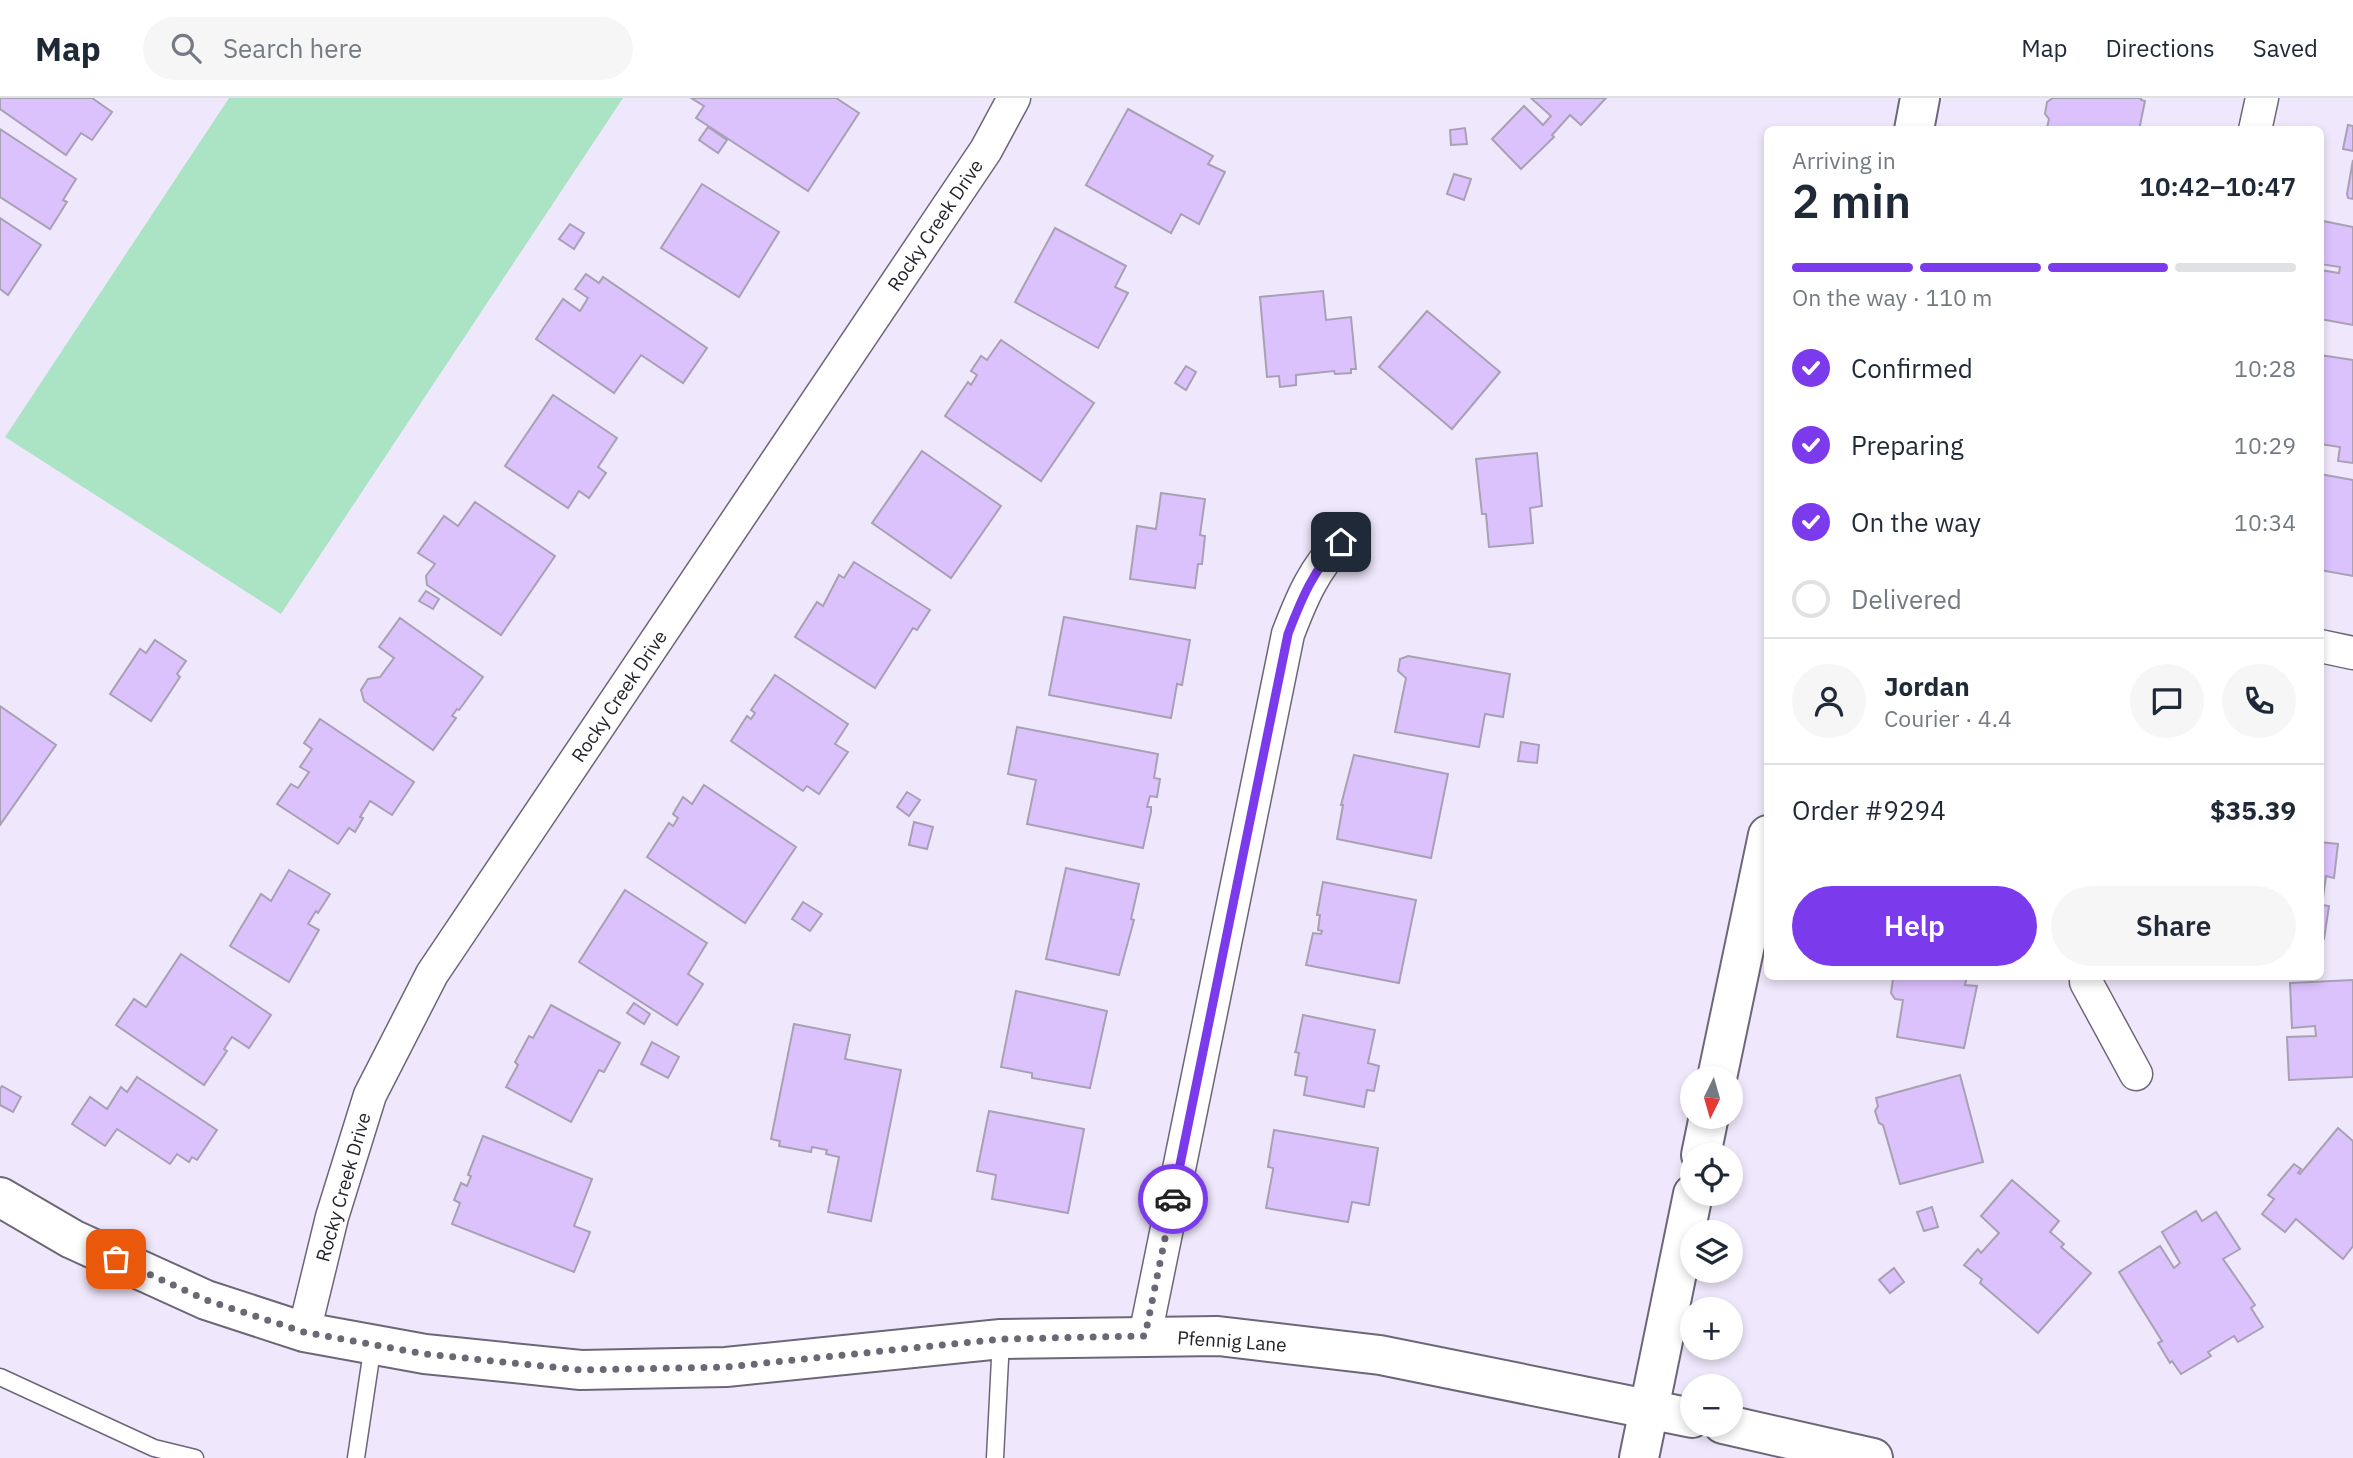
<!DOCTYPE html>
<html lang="en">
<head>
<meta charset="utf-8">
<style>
  body { margin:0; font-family:"IBM Plex Sans",sans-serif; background:#f6f6f7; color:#1f2937; height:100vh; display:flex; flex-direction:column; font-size:26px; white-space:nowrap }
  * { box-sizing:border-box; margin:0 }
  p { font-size:23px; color:#747a83 }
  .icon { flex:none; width:38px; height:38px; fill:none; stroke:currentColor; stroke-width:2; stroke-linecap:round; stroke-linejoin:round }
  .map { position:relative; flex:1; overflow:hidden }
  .sheet { position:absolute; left:1764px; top:28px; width:560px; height:854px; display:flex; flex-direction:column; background:#fff; border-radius:10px; box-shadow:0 4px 10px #0003 }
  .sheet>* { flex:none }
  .needle { width:46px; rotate:185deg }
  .fabs { position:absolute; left:1680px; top:968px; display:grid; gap:14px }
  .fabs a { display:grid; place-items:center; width:63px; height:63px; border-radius:50%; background:#fff; box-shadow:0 4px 10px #0003; font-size:35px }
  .pin { position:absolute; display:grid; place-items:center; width:60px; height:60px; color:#fff; margin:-30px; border-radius:14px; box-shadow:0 4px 10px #0006 }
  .courier { position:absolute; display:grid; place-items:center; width:70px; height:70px; margin:-35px; border:5px solid #7c3aed; border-radius:50%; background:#fff; color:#222; box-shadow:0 2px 9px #0007 }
  .summary em { font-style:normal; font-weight:600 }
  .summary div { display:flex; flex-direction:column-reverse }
  .summary { display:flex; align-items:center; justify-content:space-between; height:119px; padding:0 28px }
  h1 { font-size:46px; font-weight:600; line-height:52px }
  .bar { display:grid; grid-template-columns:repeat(4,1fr); gap:10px 7px; align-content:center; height:84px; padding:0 28px }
  .bar i { height:9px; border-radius:5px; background:#e0e1e3 }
  .bar .active { background:#7c3aed }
  .bar p { grid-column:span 4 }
  .line { display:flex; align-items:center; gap:18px; padding:0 28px; border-top:2px solid #e0e1e3 }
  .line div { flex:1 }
  .round { display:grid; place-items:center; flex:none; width:74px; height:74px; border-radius:37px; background:#f6f6f7 }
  ol { padding:0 28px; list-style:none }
  li { display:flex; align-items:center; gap:21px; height:77px }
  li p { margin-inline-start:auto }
  li .icon { padding:7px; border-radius:50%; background:#7c3aed; color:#fff; stroke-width:4 }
  li:last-child { color:#747a83 }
  li i { width:38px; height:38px; border:4px solid #e0e1e3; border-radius:50% }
  .cta { display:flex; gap:14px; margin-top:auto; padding:14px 28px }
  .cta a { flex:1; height:80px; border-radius:42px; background:#7c3aed; color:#fff; font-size:28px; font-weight:600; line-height:80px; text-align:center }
  .cta a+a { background:#f6f6f7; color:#1f2937 }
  header { display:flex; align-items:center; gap:42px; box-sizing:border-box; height:98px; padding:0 35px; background:#fff; border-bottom:2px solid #e0e1e3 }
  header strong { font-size:33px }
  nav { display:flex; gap:38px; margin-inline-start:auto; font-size:24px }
  .search { width:490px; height:63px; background:#f6f6f7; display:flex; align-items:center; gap:18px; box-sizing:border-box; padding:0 24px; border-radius:38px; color:#747a83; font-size:26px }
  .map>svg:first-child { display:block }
</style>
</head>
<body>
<header>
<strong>Map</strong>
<div class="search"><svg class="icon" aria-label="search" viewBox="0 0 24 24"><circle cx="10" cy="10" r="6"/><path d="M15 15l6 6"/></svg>Search here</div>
<nav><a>Map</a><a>Directions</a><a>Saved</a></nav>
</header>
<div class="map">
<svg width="2353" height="1360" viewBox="0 0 2353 1360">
  <rect width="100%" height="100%" fill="#efe8fc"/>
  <!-- green -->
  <polygon fill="#abe4c5" points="229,0 623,0 281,516 5,339"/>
  <!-- building -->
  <g fill="#dcc2fd" stroke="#a8a0b3" stroke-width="2">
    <polygon points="0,0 92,0 112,14 92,42 81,35 66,57 0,11"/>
    <polygon points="691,0 836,0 859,15 808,93 696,20 704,8"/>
    <polygon points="1531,0 1606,0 1581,27 1570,17 1552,37 1554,39 1521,71 1492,41 1524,8 1543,27 1551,18"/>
    <polygon points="2053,0 2141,0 2141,2 2145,3 2139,32 2057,32 2047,30 2049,21 2045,16 2047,4"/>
    <polygon points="1128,11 1213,58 1208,66 1225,74 1199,126 1181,116 1171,135 1086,87"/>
    <polygon points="2348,27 2353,28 2353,53 2343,51"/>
    <polygon points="708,29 727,42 718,55 699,42"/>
    <polygon points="1465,30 1467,46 1451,47 1450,32"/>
    <polygon points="0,31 76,81 63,102 67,104 50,131 0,99"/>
    <polygon points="2353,62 2353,101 2348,100 2347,96"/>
    <polygon points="1454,76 1471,81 1464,102 1447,96"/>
    <polygon points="702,86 779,134 739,199 661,150"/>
    <polygon points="0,120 41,147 8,197 0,191"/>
    <polygon points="2323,123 2353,129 2353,227 2320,221 2320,172 2339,175 2340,169 2320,166"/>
    <polygon points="570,126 584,135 574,151 559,141"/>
    <polygon points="1055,130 1126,168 1115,189 1128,195 1098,250 1015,204"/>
    <polygon points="586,176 599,185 603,179 707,250 683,285 641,257 614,295 536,241 563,201 580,213 588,200 575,191"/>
    <polygon points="1323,193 1326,222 1351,219 1356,271 1351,271 1351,275 1335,276 1334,273 1296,277 1296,287 1280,289 1279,278 1267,279 1260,199"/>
    <polygon points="1427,213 1500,274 1452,331 1379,269"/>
    <polygon points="1001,242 1094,305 1041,383 945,318 968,284 971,287 977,277 971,273 981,258 987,262"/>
    <polygon points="2320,257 2353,262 2353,365 2338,363 2340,349 2320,346"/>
    <polygon points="1186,268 1196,274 1186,292 1175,285"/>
    <polygon points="553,297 617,340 598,369 606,375 589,400 579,393 568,410 505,368"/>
    <polygon points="922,353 1001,408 951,480 872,425"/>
    <polygon points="1537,355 1542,408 1530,410 1533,445 1489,449 1486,416 1482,416 1476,361"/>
    <polygon points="2320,376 2353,382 2353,478 2320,472"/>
    <polygon points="1161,395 1205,401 1200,437 1205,438 1202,466 1198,466 1195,490 1130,481 1137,428 1156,431"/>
    <polygon points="475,404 555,458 501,537 427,487 426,478 435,466 418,455 444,418 458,428"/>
    <polygon points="854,464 930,512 917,532 913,530 875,590 795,539 817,504 823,508 839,477 844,480"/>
    <polygon points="426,493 439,501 433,511 419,503"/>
    <polygon points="1064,519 1190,542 1182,587 1177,586 1171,620 1049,597"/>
    <polygon points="400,520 483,579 459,612 457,611 452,618 456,620 433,652 364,603 361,592 368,581 380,579 394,560 379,549"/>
    <polygon points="155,542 186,563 177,576 180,579 151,623 110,596 140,551 146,555"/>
    <polygon points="1408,558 1510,576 1503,619 1485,616 1479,649 1395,634 1406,580 1398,573 1400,561"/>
    <polygon points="775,577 848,626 835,646 848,654 819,696 807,688 803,693 731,643 747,618 751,621 755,615 751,612"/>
    <polygon points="0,608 56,647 0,727"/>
    <polygon points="320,621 414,684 392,717 370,703 360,719 363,720 355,734 349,730 338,746 277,706 291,686 298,690 309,674 300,669 312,651 304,645"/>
    <polygon points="1017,629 1158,656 1154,680 1160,681 1157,699 1150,698 1147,709 1151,709 1151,714 1143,750 1027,726 1036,682 1008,676"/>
    <polygon points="1521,644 1539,647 1537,665 1518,663"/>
    <polygon points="1354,657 1448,676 1431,760 1337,741 1343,707 1341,707"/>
    <polygon points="704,687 796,749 745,825 647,759 669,725 673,728 678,720 673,716 683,699 692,706"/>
    <polygon points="907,694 920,702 909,718 897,709"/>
    <polygon points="914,724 933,729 927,751 909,747"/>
    <polygon points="2320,744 2338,746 2334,780 2326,778 2322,807 2329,808 2324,841 2320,841"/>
    <polygon points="1066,770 1139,786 1131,821 1134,822 1119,877 1046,861"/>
    <polygon points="289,772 330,796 318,815 316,813 308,826 319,832 289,884 230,848 261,796 271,803"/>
    <polygon points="1323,784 1416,802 1399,885 1306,867 1313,835 1321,836 1322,833 1318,832 1320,817 1317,817"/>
    <polygon points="625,792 707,845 688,876 703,886 677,927 579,864"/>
    <polygon points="803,804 822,816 810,833 792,821"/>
    <polygon points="181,856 271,917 249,950 232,939 224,951 227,953 204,987 116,927 134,901 146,909"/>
    <polygon points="1896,878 1967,878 1965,887 1977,888 1964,950 1897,939 1903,902 1895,901 1891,895 1893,881"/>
    <polygon points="2353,882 2353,979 2289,982 2287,939 2316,938 2315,928 2292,930 2290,885"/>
    <polygon points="1016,893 1107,913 1090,990 1032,980 1032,975 1001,969"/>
    <polygon points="634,905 650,916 644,926 627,915"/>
    <polygon points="551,907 620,945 604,974 599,972 571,1024 506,989 518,967 515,964 529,938 533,940"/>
    <polygon points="1303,917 1375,932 1368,965 1379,968 1374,993 1367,992 1364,1009 1304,997 1307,979 1295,977 1299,955 1295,954 1296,952"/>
    <polygon points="794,926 850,937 845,961 901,972 871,1123 828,1114 839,1059 826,1056 827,1052 812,1049 811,1054 779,1048 780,1043 771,1041"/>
    <polygon points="652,944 679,959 668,980 641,966"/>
    <polygon points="1960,977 1983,1064 1900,1086 1883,1027 1879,1025 1875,1013 1878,1008 1876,1000"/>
    <polygon points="137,979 217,1032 197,1062 192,1059 189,1064 177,1056 170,1066 117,1031 105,1048 72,1026 90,999 107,1011 121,989 127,994"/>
    <polygon points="2,988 21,999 13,1014 0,1007 0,991"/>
    <polygon points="989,1013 1084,1031 1068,1115 992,1101 996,1077 977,1073"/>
    <polygon points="2338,1030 2353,1043 2353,1148 2343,1161 2296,1121 2285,1134 2262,1116 2274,1101 2268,1097 2294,1066 2301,1071 2298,1075 2300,1076"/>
    <polygon points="1274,1032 1378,1050 1369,1107 1352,1104 1348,1124 1266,1110 1273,1072 1273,1070 1268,1069"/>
    <polygon points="483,1038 592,1081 574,1128 590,1134 574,1174 452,1126 460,1105 454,1102 461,1085 467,1088 471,1078 468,1077"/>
    <polygon points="2012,1082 2059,1123 2050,1134 2064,1146 2061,1149 2091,1175 2038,1235 1980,1185 1982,1181 1964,1167 1978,1151 1981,1155 1999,1135 1981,1118"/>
    <polygon points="1932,1109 1938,1129 1924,1133 1917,1114"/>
    <polygon points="2196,1113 2202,1123 2216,1114 2240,1151 2223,1161 2255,1207 2251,1210 2263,1229 2238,1244 2234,1238 2208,1254 2211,1258 2181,1276 2172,1263 2170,1265 2158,1245 2162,1243 2119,1174 2160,1148 2174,1170 2180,1165 2162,1134"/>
    <polygon points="1894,1170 1904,1184 1890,1195 1879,1182"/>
  </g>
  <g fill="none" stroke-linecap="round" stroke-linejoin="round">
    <defs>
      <g id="service">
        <polyline points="0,1279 154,1350 195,1360"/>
        <polyline points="356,1360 373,1246"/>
        <polyline points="995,1360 1001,1241"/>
      </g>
      <g id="minor">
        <polyline points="2255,32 2262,0"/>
        <polyline points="2320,548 2353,555"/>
        <polyline points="2087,878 2086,884 2136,976"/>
        <polyline points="304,1234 332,1119 370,997 432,876 986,52 1014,0"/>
        <path d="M 1145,1238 L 1288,536 C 1301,502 1314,470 1341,444"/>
      </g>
      <g id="tertiary">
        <polyline points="1914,32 1920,0"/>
        <polyline points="1717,980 1768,737"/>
        <polyline points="1701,1057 1709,1018"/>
        <polyline points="0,1099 72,1141 206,1202 304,1234 425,1256 581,1272 726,1269 1001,1241 1218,1238 1380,1257 1692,1320"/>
        <polyline points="1723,1326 1873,1360"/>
        <polyline points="1639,1360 1693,1096"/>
      </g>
    </defs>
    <!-- service casing -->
    <use href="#service" stroke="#6c6677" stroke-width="19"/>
    <!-- minor casing -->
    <use href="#minor" stroke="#6c6677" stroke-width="35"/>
    <!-- tertiary casing -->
    <use href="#tertiary" stroke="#6c6677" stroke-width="42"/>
    <!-- service -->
    <use href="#service" stroke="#fff" stroke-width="16"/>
    <!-- minor -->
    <use href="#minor" stroke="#fff" stroke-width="32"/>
    <!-- tertiary -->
    <use href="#tertiary" stroke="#fff" stroke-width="38"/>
  </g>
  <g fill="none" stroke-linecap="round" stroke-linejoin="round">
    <!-- done -->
    <polyline stroke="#6c6774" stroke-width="7" stroke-dasharray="0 12.6" points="116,1161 206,1202 304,1234 425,1256 581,1272 726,1269 1001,1241 1145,1238 1173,1101"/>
    <!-- route -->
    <path stroke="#7c3aed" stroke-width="9" d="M 1173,1101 L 1288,536 C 1301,502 1314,470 1341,444"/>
  </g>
  <g text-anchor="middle" stroke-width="5" stroke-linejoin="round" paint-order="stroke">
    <!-- street labels -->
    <g font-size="19" fill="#25222a" stroke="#fff">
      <text transform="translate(935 127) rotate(-56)" y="7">Rocky Creek Drive</text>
      <text transform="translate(619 598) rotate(-56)" y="7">Rocky Creek Drive</text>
      <text transform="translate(343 1089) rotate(-74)" y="7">Rocky Creek Drive</text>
      <text transform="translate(1232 1243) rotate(4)" y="7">Pfennig Lane</text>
    </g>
  </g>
</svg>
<div class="fabs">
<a><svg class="needle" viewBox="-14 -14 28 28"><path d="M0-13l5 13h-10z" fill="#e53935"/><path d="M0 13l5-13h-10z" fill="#747a83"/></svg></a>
<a><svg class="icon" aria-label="locate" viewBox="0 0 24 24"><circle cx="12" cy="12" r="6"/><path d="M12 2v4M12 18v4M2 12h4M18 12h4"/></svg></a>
<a><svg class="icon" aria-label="layers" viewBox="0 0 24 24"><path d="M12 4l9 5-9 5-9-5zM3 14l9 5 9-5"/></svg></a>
<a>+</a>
<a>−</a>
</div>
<div class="pin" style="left:116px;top:1161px;background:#ea580c"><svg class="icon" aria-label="bag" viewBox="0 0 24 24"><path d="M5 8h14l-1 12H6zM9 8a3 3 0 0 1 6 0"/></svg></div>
<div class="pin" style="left:1341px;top:444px;background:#1f2937"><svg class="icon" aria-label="home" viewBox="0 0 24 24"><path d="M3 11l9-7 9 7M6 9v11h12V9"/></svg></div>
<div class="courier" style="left:1173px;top:1101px"><svg class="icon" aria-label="car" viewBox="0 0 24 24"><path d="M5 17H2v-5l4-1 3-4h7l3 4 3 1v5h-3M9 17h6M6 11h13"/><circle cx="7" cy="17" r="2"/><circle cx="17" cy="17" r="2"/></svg></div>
<section class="sheet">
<div class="summary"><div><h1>2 min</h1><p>Arriving in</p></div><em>10:42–10:47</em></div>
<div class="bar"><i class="active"></i><i class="active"></i><i class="active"></i><i></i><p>On the way · 110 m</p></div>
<ol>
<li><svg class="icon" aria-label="check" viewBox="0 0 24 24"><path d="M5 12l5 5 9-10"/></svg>Confirmed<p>10:28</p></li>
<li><svg class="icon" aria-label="check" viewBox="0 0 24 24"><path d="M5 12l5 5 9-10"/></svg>Preparing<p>10:29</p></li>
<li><svg class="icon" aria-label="check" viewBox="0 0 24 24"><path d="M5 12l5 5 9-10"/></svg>On the way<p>10:34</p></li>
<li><i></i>Delivered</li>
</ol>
<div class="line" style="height:126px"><a class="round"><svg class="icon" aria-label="person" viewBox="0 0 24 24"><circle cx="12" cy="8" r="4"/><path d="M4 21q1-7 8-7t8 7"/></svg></a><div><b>Jordan</b><p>Courier · 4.4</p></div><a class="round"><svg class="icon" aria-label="chat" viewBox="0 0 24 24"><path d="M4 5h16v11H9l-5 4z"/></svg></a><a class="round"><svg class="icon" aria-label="phone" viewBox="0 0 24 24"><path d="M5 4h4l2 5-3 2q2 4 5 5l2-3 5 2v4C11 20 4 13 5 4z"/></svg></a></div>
<div class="line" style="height:91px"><div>Order #9294</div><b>$35.39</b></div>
<div class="cta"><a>Help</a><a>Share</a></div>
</section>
</div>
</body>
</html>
